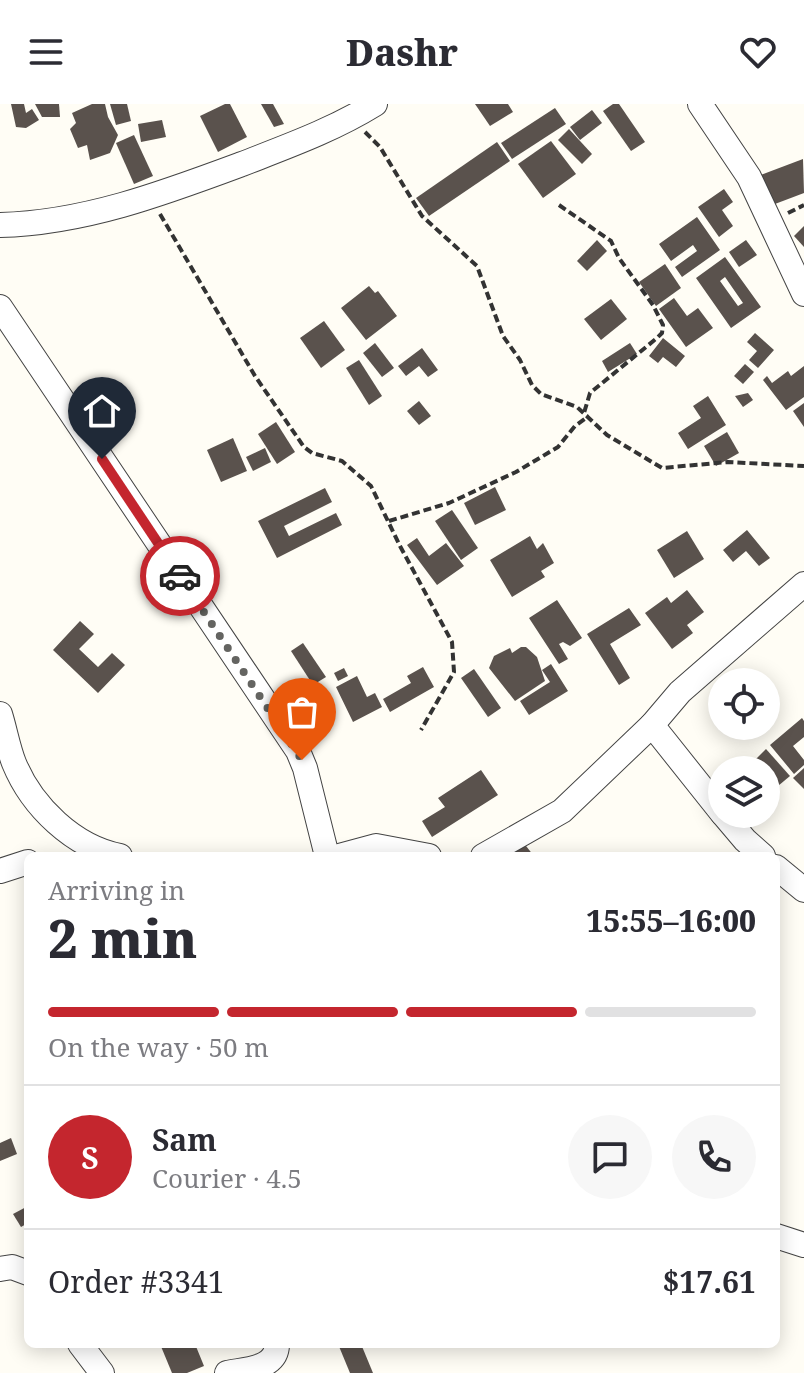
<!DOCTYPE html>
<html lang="en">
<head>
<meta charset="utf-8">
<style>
  body { margin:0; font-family:"Noto Serif",serif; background:#f7f7f7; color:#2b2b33; height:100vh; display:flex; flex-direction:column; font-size:30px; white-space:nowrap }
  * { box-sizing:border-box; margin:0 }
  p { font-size:26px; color:#7c7c81 }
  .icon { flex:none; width:44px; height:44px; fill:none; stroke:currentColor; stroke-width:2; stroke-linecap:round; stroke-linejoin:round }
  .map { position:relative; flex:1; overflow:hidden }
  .sheet { position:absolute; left:24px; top:748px; width:756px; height:496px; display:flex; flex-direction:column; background:#fff; border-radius:12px; box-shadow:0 4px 20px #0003 }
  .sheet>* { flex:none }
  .buttons { position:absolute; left:708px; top:564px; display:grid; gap:16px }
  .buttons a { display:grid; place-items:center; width:72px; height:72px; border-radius:50%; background:#fff; box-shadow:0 4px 20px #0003; font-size:40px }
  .pin { position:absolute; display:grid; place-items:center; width:68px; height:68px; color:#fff; margin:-82px -34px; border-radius:50% 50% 50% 0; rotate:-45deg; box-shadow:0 0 8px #0007 }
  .pin .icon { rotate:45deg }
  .courier { position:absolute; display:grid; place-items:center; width:80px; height:80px; margin:-40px; border:6px solid #c4262e; border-radius:50%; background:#fff; color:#222; box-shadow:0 2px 10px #0007 }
  .headline em { font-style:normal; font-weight:800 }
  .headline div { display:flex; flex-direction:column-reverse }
  .headline { display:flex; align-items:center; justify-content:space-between; height:136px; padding:0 24px }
  h1 { font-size:52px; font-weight:800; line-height:60px }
  .bar { display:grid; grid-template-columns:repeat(4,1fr); gap:12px 8px; align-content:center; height:96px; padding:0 24px }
  .bar i { height:10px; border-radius:6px; background:#e1e1e2 }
  .bar .selected { background:#c4262e }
  .bar p { grid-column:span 4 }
  .line { display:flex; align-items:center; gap:20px; padding:0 24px; border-top:2px solid #e1e1e2 }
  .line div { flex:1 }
  .round { display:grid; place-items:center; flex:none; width:84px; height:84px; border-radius:42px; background:#f7f7f7 }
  header { display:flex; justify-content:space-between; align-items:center; height:104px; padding:0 24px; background:#fff; font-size:36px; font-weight:800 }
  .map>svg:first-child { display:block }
</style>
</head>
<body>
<header><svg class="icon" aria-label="menu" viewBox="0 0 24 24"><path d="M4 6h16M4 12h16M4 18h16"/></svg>Dashr<svg class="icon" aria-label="heart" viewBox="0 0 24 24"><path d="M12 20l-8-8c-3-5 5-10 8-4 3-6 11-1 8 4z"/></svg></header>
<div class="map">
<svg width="804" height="1269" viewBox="0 0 804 1269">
  <rect width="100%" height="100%" fill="#fffdf5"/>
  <!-- building -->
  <g fill="#5a524d" fill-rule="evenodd">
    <polygon points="11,0 24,0 26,9 32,5 39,16 26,24 16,23"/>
    <polygon points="35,0 59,0 60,13 42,13"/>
    <polygon points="92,0 105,0 108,13 118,31 110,49 90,56 87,41 78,44 70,25 76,19 72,9"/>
    <polygon points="110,0 127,0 131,17 116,21"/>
    <polygon points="225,0 230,0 247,33 218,48 200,12"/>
    <polygon points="261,0 273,0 284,20 274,23"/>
    <polygon points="475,0 508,0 513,8 490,22"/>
    <polygon points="613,0 619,0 645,38 631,47 603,7"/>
    <polygon points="555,4 566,20 512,55 501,39"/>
    <polygon points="592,6 602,19 580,36 570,23"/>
    <polygon points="162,16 166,33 141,38 138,20"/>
    <polygon points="569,25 592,50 582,60 558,36"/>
    <polygon points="134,31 153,72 134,80 116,39"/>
    <polygon points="551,37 576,70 543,94 518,60"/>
    <polygon points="497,38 510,57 429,112 416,94"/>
    <polygon points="803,55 804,89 767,103 755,73"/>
    <polygon points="724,85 733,98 722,106 733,122 719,133 698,103"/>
    <polygon points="697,113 720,146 682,173 675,163 697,147 693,141 671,157 659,140"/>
    <polygon points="804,122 804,143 794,132"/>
    <polygon points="597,136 607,147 587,167 577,157"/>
    <polygon points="746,136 757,151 739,163 729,148"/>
    <path d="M 725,153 L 761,203 L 731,224 L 696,174 ZM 725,173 L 743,199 L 738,202 L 720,177 Z"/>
    <polygon points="665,160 681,184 656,202 639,178"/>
    <polygon points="369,182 375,189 378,187 397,212 366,236 341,204"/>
    <polygon points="674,194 687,212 698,204 713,224 686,243 659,205"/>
    <polygon points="611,195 627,215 601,236 584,215"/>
    <polygon points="324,217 345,246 321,264 300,234"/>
    <polygon points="755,229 774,246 758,264 749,256 757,247 747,238"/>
    <polygon points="663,234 685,252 676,263 663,253 658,259 649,252"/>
    <polygon points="375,239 394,264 382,273 363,249"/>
    <polygon points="630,239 637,250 608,268 602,257"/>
    <polygon points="422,244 438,266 428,273 419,262 406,272 398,262"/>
    <polygon points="359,256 382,292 369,301 346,264"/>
    <polygon points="745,260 754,268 743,280 734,272"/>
    <polygon points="804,262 804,293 786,306 763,276 767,272 772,279 788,267 791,272"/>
    <polygon points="748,289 753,296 743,303 735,292"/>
    <polygon points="708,292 726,321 688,345 678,329 701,314 693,302"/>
    <polygon points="419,297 431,312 419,321 407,307"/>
    <polygon points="804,299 804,323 793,307"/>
    <polygon points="276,318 295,348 277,360 258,330"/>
    <polygon points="727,328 739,349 716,362 704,342"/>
    <polygon points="233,334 247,367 221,378 207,346"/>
    <polygon points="265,344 271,358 253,367 246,353"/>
    <polygon points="495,383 506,406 475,421 464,399"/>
    <polygon points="325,384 332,398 284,422 289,432 336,409 342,421 277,454 258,417"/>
    <polygon points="452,406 478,444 461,456 435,417"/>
    <polygon points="747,426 770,454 759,462 746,447 733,458 723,446"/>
    <polygon points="687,427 704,455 674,474 657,446"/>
    <polygon points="530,432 537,445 543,439 554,459 541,467 545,473 512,493 490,456"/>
    <polygon points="417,434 429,452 446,439 464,462 437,481 407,441"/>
    <polygon points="687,486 704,508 687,521 693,529 672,545 645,509 667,493 671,499"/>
    <polygon points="557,496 582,534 570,542 563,538 559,540 568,555 559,560 529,514"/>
    <polygon points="629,504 641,521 610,540 630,574 619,581 587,530"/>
    <polygon points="80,517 94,530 79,545 98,563 112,549 125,561 98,589 53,546"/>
    <polygon points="303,539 326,573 313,581 291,547"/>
    <polygon points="521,543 526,543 537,553 545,577 515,597 489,564 494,552 510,544 512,549"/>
    <polygon points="551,560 568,587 529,611 520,597 550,578 542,566"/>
    <polygon points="423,563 434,583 390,608 383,595 411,579 407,572"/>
    <polygon points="344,564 348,572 338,577 334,569"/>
    <polygon points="474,565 501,604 488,613 461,574"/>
    <polygon points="357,572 367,593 375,589 382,603 353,618 336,583"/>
    <polygon points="802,614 804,617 804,633 793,642 804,656 804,661 794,670 770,641"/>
    <polygon points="766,645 790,672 778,682 755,656"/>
    <polygon points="804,664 804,685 793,674"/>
    <polygon points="481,666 498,691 432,733 422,717 445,703 438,694"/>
    <polygon points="522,737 534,752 503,752"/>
    <polygon points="11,1034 17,1050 0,1057 0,1039"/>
    <polygon points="28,1102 28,1119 21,1123 13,1110"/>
    <polygon points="160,1240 195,1240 204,1262 187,1269 172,1269"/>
    <polygon points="338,1240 361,1240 373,1269 350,1269"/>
  </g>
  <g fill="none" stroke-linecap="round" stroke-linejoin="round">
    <defs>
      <g id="minor">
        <polyline points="700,0 749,73 804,190"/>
        <path d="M 0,121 C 84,119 164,89 242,60 C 288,42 333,26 375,0"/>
        <polyline points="0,203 298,647 305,664 327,752"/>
        <path d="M 0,610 C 5,626 8,644 14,659 C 32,703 74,743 120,752"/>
        <polyline points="652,621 722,709"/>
        <polyline points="723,710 745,736 763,752"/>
        <polyline points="339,752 376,742 429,752"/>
        <polyline points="483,752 562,707 652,621 680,588 804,480"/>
        <polyline points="776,763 804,786"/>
        <polyline points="0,767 28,758"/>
        <polyline points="776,1132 804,1141"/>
        <polyline points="0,1165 12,1163 28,1169"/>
        <polyline points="80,1240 102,1269"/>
        <path d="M 227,1269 C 246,1265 277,1265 277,1240"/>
      </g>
    </defs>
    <!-- minor casing -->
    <use href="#minor" stroke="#444" stroke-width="26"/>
    <!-- path -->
    <g stroke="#333" stroke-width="4" stroke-dasharray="8 4" stroke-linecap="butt">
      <polyline points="365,28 380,43 422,112 477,162 503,232 520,256 532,281 541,290 577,303 607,331 662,364 728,358 804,362"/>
      <polyline points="559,101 611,137 619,154 653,201 663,221 662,229 657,234 590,289 584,309"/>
      <polyline points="788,109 804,101"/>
      <polyline points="160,110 255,272 304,343 312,349 342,357 371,382 400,442 452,538 454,568 421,626"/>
      <polyline points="389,417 449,399 516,368 558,343 575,322 589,312"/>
    </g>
    <!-- minor -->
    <use href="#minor" stroke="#fff" stroke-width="24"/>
  </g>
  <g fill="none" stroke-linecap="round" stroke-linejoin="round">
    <!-- done -->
    <polyline stroke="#646461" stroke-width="8" stroke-dasharray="0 14.4" points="180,472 302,656"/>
    <!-- route -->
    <polyline stroke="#c4262e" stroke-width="10" points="102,355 180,472"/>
  </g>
</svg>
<div class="buttons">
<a><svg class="icon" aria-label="locate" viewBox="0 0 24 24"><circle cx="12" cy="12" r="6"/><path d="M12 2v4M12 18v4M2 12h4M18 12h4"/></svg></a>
<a><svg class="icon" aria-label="layers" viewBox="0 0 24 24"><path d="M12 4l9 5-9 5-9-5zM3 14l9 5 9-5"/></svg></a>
</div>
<div class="pin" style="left:302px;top:656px;background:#ea580c"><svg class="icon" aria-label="bag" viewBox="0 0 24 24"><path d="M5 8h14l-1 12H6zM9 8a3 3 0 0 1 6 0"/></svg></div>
<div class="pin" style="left:102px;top:355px;background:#1f2937"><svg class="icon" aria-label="home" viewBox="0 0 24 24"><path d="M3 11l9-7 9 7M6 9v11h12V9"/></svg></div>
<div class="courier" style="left:180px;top:472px"><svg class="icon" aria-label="car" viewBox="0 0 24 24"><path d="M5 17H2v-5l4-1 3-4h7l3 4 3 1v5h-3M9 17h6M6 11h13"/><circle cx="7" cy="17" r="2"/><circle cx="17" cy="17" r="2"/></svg></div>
<section class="sheet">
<div class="headline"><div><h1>2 min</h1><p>Arriving in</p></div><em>15:55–16:00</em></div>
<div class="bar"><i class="selected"></i><i class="selected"></i><i class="selected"></i><i></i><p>On the way · 50 m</p></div>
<div class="line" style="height:144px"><b class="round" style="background:#c4262e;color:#fff">S</b><div><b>Sam</b><p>Courier · 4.5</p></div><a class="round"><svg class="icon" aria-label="chat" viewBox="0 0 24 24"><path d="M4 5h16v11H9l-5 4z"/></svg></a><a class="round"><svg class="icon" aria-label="phone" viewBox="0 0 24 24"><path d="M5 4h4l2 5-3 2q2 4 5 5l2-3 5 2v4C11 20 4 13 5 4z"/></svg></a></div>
<div class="line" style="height:104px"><div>Order #3341</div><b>$17.61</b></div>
</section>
</div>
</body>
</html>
